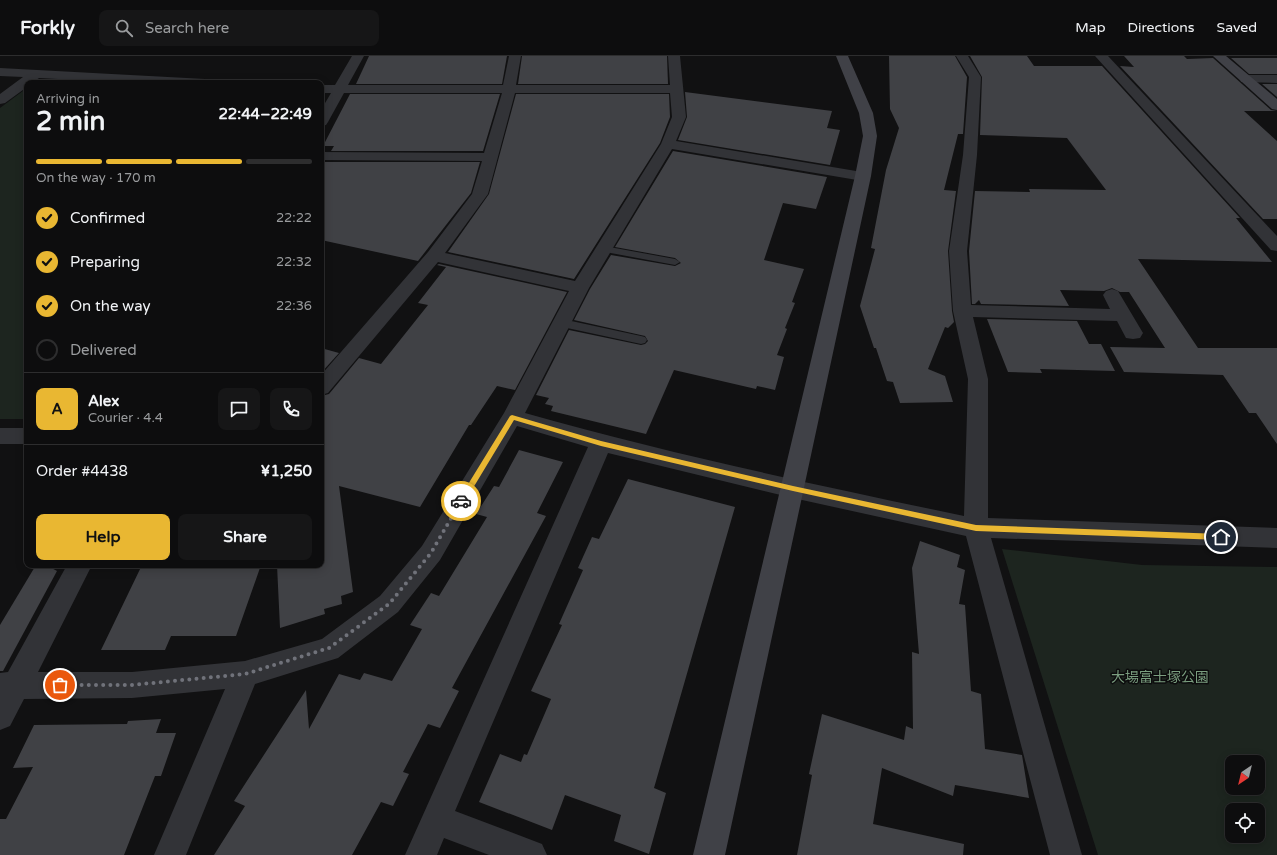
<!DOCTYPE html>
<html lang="en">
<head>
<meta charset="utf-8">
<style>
  body { margin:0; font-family:"Varela Round","Noto Sans JP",sans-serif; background:#161617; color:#f1f3f6; height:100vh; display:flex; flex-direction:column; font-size:15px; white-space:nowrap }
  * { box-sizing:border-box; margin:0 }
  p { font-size:13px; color:#9a9c9e }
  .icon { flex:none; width:22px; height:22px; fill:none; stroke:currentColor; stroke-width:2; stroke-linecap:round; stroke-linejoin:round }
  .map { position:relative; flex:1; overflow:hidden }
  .sheet { position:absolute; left:24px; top:24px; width:300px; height:488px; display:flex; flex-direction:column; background:#0d0d0e; border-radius:8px; box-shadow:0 2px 10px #0003,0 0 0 1px #2d2d2e }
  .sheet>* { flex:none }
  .needle { width:26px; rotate:215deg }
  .tools { position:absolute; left:1225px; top:699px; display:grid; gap:8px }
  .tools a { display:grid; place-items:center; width:40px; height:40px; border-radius:8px; background:#0d0d0e; box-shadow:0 2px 10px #0003,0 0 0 1px #2d2d2e; font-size:20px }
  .pin { position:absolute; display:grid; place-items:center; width:34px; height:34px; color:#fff; margin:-17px; border:2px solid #fff; border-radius:50%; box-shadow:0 1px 4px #0007 }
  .courier { position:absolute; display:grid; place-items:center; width:40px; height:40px; margin:-20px; border:3px solid #e9b732; border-radius:50%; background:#fff; color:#222; box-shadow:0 1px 5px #0007 }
  .overview em { font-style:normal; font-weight:700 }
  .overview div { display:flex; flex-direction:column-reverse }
  .overview { display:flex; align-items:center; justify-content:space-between; height:68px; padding:0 12px }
  h1 { font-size:26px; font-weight:700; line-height:30px }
  .bar { display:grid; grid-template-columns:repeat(4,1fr); gap:6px 4px; align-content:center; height:48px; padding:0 12px }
  .bar i { height:5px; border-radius:3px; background:#2d2d2e }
  .bar .selected { background:#e9b732 }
  .bar p { grid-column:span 4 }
  .line { display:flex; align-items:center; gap:10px; padding:0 12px; border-top:1px solid #2d2d2e }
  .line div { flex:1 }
  .round { display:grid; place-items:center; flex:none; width:42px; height:42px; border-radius:8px; background:#161617 }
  ol { padding:0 12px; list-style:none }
  li { display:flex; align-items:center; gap:12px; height:44px }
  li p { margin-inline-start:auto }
  li .icon { padding:4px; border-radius:50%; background:#e9b732; color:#111; stroke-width:4 }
  li:last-child { color:#9a9c9e }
  li i { width:22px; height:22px; border:2px solid #2d2d2e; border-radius:50% }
  .button { display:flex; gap:8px; margin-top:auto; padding:8px 12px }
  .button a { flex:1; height:46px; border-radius:8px; background:#e9b732; color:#111; font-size:16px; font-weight:700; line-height:46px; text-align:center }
  .button a+a { background:#161617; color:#f1f3f6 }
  header { display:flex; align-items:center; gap:24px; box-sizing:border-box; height:56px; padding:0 20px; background:#0d0d0e; border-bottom:1px solid #2d2d2e }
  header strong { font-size:19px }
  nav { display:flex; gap:22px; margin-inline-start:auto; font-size:14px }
  .search { width:280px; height:36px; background:#161617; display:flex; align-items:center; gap:10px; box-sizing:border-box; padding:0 14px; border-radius:8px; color:#9a9c9e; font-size:15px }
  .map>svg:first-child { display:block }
</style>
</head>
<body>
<header>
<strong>Forkly</strong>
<div class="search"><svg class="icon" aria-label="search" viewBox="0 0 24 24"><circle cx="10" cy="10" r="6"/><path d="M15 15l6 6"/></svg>Search here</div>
<nav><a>Map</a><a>Directions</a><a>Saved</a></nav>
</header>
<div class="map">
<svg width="1277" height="799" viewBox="0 0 1277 799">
  <rect width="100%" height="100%" fill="#111112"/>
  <!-- green -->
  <g fill="#1d251f" fill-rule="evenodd">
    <polygon points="27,32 27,363 0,363 0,52"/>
    <path d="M 1002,493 L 1142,509 L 1277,511 L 1277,799 L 1098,799 ZM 1232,706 L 1258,706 L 1258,732 L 1232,732 ZM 1232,754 L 1258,754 L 1258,780 L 1232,780 Z"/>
  </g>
  <!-- building -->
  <g fill="#404145">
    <polygon points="369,0 507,0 502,28 356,28"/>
    <polygon points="522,0 667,0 668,28 518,28"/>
    <polygon points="889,0 955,0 967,21 963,78 958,78 944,134 956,135 948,195 952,255 954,266 948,272 945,271 928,313 945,320 953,346 900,347 893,326 887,325 876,292 874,292 860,250 875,193 871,192 886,114 899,72 890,53"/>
    <polygon points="970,0 1027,0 1034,10 1102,10 1240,162 1236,162 1272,206 1138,203 1198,292 1277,292 1277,388 1256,357 1249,357 1223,319 1124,316 1110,291 1165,292 1129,236 1120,236 1112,232 1104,235 1060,234 1069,250 981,248 979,244 975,248 972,248 969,195 975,135 1030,136 1029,133 1106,134 1067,82 980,79 982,21"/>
    <polygon points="1124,0 1184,0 1187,3 1213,2 1271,54 1277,55 1244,55 1277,85 1277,163 1263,163 1120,10 1134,11"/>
    <polygon points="1231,2 1277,2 1277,18 1249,18"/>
    <polygon points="1262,28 1277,28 1277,41"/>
    <polygon points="685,36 832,55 827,72 840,74 830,109 678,84 687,61"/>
    <polygon points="350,38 500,38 483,95 331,95 334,90 323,90"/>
    <polygon points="516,38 669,38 670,61 660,87 574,223 448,196 489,138"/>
    <polygon points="673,95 827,121 816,153 783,147 764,204 804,213 792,246 795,247 785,272 787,273 777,299 784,301 775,334 757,330 756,333 674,314 646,378 551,355 553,350 545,348 549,342 536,339 569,274 641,289 645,288 648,285 645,280 574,264 590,233 611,199 675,210 681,207 675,202 615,191"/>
    <polygon points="325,106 480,106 471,137 418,205 321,184 321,112"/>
    <polygon points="439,208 567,236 515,334 497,330 471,369 469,369 420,451 339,430 353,536 341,540 342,548 324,553 325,558 280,572 277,509 321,509 321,340 329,338 359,302 381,308 428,249 418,247 446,211 437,209"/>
    <polygon points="987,263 1077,265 1089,288 1101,288 1115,315 1040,313 1042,317 1008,316"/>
    <polygon points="321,292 339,297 321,317"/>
    <polygon points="519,394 563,406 537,457 546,460 452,632 459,635 440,672 428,668 403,716 409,718 393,750 381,746 352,799 214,799 245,750 234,745 306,634 309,673 339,618 360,624 364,617 392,625 422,573 410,569 431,537 439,540 487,461 476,458 494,430 499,431"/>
    <polygon points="628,423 735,451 654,732 666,737 649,798 614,785 621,759 565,739 552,774 479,746 500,698 521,706 524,698 527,699 551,643 531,635 562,569 559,568 583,514 578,512 592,481 599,483"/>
    <polygon points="920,485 960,499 957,511 965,514 959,548 965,549 971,635 981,638 985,693 1022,699 1029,742 955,729 953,740 882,712 873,768 964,788 963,799 797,799 812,719 809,718 822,658 904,684 906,670 913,673 912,596 919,598 912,512"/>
    <polygon points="36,509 46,509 57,515 3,615 0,615 0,569"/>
    <polygon points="142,509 261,509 236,580 171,580 165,594 101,594"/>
    <polygon points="161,663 156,677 176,677 161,720 155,720 124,799 0,799 0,763 6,763 33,711 13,712 34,669 127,668 128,665"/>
  </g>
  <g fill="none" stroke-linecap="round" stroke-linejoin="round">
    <!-- lane -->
    <g fill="#323337" fill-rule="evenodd">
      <polygon points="604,190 675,203 680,206 675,209 600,195 599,193"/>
      <polygon points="562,263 641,280 645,281 647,284 645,287 641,288 558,270 556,267 558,264"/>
    </g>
    <!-- street -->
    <g fill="#323337" fill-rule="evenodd">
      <path d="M 352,0 L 364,0 L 348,29 L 503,29 L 509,0 L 521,0 L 516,29 L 670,29 L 668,0 L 680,0 L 686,61 L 676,85 L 868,117 L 871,120 L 868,123 L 863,125 L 672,93 L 589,232 L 525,357 C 670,398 817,429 964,460 L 968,323 L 953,255 L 949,195 L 963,99 L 969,21 L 956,0 L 968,0 L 981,21 L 977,99 L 967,195 L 971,249 L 1110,253 L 1103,239 L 1106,235 L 1112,233 L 1118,235 L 1143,277 L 1140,282 L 1133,283 L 1126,282 L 1117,265 L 973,261 L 988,323 L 988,462 L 1277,472 L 1277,492 L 991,482 L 1082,799 L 1050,799 L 966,480 L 793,442 L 608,397 L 455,755 L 542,788 L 547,799 L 489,799 L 444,782 L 437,799 L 405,799 L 588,391 L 517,370 L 440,504 L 398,556 L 338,602 L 255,628 L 186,799 L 154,799 L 225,633 L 132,642 L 24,643 L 10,670 L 0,674 L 0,617 L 8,616 L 67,509 L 92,509 L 38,616 L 132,616 L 245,605 L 322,583 L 380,540 L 422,490 L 504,357 L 569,235 L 438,206 L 328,337 L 321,339 L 321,319 L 428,196 L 472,138 L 482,105 L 321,104 L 321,96 L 484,97 L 502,37 L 344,37 L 328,66 L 326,69 L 321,70 L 321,54 L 331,37 L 321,37 L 321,29 L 335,29 ZM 515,37 L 670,37 L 672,61 L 661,88 L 575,225 L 445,197 L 488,138 Z"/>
      <polygon points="1095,0 1108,0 1277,180 1277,195 1271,194"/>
      <polygon points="0,12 205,23 210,24 211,27 133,27 39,22 32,27 27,27 27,31 5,47 0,48 0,38 23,21 0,20"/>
      <polygon points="1246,19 1277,19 1277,27 1241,26 1240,23 1241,20"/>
      <rect x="0" y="372" width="27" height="16"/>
    </g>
    <!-- secondary -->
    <g fill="#404147" fill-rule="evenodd">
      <polygon points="836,0 848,0 873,57 877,80 871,120 725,799 693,799 855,120 863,80 859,57"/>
      <polygon points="1213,0 1226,0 1277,43 1277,54 1272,53"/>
    </g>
  </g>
  <!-- route -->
  <polygon fill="#e9b732" points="512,359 601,385 793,430 976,469 1221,478 1225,481 1221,484 976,475 793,435 601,390 514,364 464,447 459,447 459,443 510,360"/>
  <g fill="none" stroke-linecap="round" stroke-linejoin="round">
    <!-- done -->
    <polyline stroke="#70727a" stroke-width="4" stroke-dasharray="0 7.2" points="60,629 132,629 245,618 329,592 389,548 431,497 461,445"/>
  </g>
  <g text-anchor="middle" stroke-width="3" stroke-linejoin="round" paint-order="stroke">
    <!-- near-park labels -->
    <g font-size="14" fill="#7a9d7f" stroke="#0c0c0d">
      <text x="1160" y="626">大場富士塚公園</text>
    </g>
  </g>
</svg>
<div class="tools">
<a><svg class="needle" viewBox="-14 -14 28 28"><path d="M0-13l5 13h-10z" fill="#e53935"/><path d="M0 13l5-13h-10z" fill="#9a9c9e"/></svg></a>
<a><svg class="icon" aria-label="locate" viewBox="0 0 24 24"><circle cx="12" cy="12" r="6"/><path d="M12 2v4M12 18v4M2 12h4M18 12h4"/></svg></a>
</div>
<div class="pin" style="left:60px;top:629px;background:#ea580c"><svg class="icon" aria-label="bag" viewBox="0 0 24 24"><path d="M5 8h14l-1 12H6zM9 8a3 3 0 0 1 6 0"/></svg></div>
<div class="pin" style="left:1221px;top:481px;background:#1f2937"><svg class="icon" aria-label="home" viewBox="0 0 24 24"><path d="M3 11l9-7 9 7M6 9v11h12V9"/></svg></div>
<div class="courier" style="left:461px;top:445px"><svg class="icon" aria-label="car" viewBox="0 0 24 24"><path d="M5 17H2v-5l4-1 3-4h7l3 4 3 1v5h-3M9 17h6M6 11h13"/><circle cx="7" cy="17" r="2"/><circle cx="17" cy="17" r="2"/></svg></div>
<section class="sheet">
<div class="overview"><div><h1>2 min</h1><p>Arriving in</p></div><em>22:44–22:49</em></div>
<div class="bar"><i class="selected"></i><i class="selected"></i><i class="selected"></i><i></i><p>On the way · 170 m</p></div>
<ol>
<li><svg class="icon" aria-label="check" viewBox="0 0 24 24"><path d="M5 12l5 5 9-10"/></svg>Confirmed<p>22:22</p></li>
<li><svg class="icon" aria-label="check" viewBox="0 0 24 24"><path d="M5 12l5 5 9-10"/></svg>Preparing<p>22:32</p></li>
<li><svg class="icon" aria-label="check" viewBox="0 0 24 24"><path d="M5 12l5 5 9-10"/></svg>On the way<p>22:36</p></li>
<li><i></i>Delivered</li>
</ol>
<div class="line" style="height:72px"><b class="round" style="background:#e9b732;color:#111">A</b><div><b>Alex</b><p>Courier · 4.4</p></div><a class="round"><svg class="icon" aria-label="chat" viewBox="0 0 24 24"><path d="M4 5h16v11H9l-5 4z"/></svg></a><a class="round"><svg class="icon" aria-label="phone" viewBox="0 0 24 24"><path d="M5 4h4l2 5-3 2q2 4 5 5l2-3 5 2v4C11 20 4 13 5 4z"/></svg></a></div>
<div class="line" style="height:52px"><div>Order #4438</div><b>¥1,250</b></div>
<div class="button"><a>Help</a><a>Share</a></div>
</section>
</div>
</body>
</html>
